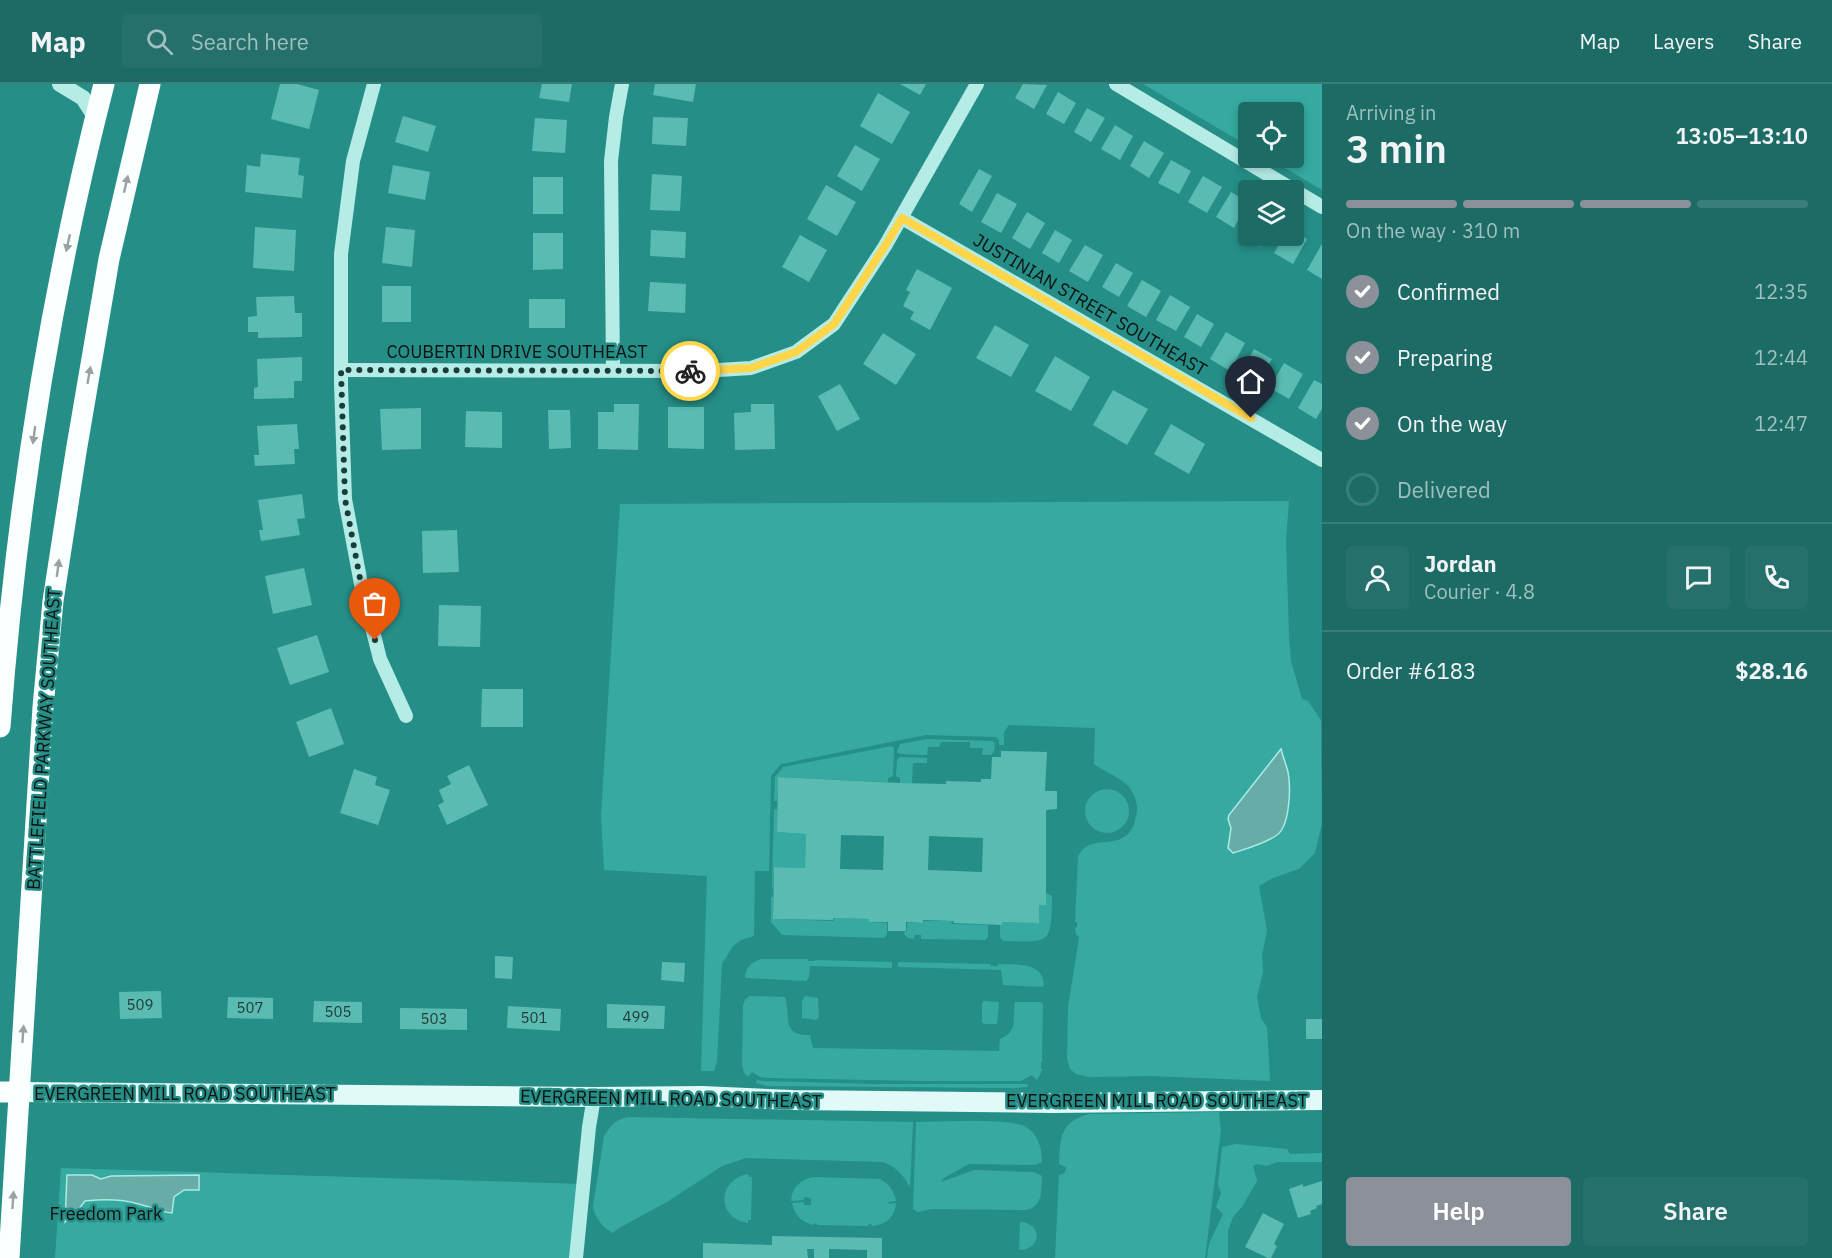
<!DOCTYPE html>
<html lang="en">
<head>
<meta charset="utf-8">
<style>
  body { margin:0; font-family:"IBM Plex Sans",sans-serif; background:#25706b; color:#f1f3f6; height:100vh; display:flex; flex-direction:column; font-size:22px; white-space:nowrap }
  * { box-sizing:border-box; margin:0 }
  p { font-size:20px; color:#a0bfbf }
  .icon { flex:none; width:33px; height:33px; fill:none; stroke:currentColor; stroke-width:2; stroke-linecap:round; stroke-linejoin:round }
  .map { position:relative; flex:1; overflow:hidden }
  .drawer { display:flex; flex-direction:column; background:#1c6b65; width:510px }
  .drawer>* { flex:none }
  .controls { position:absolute; left:1238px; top:18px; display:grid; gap:12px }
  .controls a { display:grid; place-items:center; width:66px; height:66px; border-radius:6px; background:#1c6b65; box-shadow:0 3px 9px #0003; font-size:30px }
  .pin { position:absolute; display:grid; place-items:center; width:51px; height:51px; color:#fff; margin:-62px -26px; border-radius:50% 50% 50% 0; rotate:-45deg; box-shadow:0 0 6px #0007 }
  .pin .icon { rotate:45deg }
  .courier { position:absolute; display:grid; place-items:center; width:60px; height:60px; margin:-30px; border:4px solid #ffd54a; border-radius:50%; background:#fff; color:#222; box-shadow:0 2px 8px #0007 }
  .overview em { font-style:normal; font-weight:600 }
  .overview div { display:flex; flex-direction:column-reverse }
  .overview { display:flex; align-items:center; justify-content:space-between; height:102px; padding:0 24px }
  h1 { font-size:39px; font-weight:600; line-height:45px }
  .bar { display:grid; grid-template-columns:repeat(4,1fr); gap:9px 6px; align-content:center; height:72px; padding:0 24px }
  .bar i { height:8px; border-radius:4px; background:#3a7e79 }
  .bar .active { background:#8c9099 }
  .bar p { grid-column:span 4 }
  .line { display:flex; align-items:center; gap:15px; padding:0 24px; border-top:2px solid #3a7e79 }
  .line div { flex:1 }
  .round { display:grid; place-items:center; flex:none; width:63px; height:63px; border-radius:6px; background:#25706b }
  ol { padding:0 24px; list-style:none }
  li { display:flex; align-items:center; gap:18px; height:66px }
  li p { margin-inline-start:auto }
  li .icon { padding:6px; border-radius:50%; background:#8c9099; color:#fff; stroke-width:4 }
  li:last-child { color:#a0bfbf }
  li i { width:33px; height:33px; border:3px solid #3a7e79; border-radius:50% }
  .cta { display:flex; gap:12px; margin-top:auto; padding:12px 24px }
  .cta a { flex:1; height:69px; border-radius:6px; background:#8c9099; color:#fff; font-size:24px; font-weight:600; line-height:69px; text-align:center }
  .cta a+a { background:#25706b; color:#f1f3f6 }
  header { display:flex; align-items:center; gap:36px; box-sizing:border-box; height:84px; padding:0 30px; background:#1c6b65; border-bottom:2px solid #3a7e79 }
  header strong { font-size:28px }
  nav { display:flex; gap:33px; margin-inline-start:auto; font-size:21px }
  .search { width:420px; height:54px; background:#25706b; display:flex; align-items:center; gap:15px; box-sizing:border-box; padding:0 21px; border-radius:6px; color:#a0bfbf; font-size:22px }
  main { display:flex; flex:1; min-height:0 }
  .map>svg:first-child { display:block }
</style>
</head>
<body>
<header>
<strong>Map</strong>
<div class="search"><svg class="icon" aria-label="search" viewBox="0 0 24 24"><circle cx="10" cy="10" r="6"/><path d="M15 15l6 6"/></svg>Search here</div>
<nav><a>Map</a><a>Layers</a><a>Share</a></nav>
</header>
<main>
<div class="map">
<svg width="1322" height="1174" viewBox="0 0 1322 1174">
  <rect width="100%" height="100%" fill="#258f87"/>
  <!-- green -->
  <g fill="#36aaa0">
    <polygon points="1143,0 1322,0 1322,106 1268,74 1293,74 1293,28 1248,28 1248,62"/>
    <path d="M 1289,417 L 1286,457 L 1289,552 L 1291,577 L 1302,615 L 1308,617 L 1321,636 L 1322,739 L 1315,769 L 1299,785 L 1273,794 L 1259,802 L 1267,847 L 1262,871 L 1263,888 L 1257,913 L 1261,934 L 1267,943 L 1270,997 L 1152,992 L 1089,993 L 1076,990 L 1070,985 L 1067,975 L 1068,923 L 1078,861 L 1079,852 L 1076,851 L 1075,844 L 1077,843 L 1077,838 L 1075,838 L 1078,773 C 1089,747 1121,770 1134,741 C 1135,738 1135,735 1136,732 C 1139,724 1136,712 1129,703 C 1120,693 1105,688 1094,680 L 1095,644 L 1009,641 L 1004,648 L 1004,661 L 999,661 L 999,668 L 999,656 L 996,653 L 926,651 L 781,680 L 771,692 L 769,787 L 755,787 L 754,852 L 741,856 L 733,862 L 722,880 L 717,978 L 714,987 L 701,987 L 707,792 L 604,786 L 601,732 L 620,420 Z"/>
    <polygon points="927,655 992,657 995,659 994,668 991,671 982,671 983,664 970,664 970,658 941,658 939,663 928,663 927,671 900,670 897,668 900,660"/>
    <polygon points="892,662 894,664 893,692 888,694 888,698 779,693 777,717 774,717 775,693 783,683"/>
    <polygon points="900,673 927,674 927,679 913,679 912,699 900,699 900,694 896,692 897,676"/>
    <circle cx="1107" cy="727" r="22"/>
    <polygon points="774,725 777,725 777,748 806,750 805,784 774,783 773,806 772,804"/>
    <path d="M 1046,809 L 1052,812 C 1051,861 1051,858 1003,857 L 1000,853 L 1000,841 L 1002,838 L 1038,839 L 1039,821 Z"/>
    <polygon points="771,813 773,813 773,835 833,837 834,834 869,835 869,838 887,839 887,850 884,854 782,851 771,838"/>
    <polygon points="924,837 951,837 952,840 988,841 988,853 985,856 921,855 921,851 915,851 914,855 908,854 904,850 904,848 907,847 907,839 923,839"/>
    <path d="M 762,875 L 808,875 L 808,877 L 815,877 L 815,876 L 892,878 L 892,884 L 810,882 L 809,893 L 806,897 L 745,894 C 745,884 752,877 762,875 Z"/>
    <path d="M 898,878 L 990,880 L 991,882 L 998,882 L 998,880 C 1015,881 1043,877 1044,901 L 1042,903 L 1003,901 L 1001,886 L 898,883 Z"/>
    <path d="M 749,912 L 785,913 C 791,931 780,952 810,951 L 813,964 L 999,967 L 1000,955 C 1019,947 1012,935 1015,918 L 1040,918 L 1043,920 L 1042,977 L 1041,978 L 1041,985 L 1043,985 L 1037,996 L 1032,991 L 1021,997 L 923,997 L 769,994 L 760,993 L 752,988 L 748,993 L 744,989 L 742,980 L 743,921 L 745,916 Z"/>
    <polygon points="805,912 818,914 819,933 816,936 802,934 802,917"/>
    <polygon points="984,917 999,918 997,940 984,940 982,938 982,919"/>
    <polygon points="757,996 762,997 876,1000 1027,1000 1028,1003 1013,1004 767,1002 756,999"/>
    <path d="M 1219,1028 L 1221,1046 L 1205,1174 L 1055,1174 L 1059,1091 L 1065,1089 L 1066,1083 L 1059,1080 C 1060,1054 1060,1038 1089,1030 Z"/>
    <path d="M 627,1033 L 913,1038 L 910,1104 C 904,1091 896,1083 883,1078 L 746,1074 L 722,1082 L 667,1118 L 619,1144 L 613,1149 C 602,1143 595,1134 593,1122 L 604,1052 C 612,1041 612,1038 627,1033 Z"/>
    <path d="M 916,1038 C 938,1038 1008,1034 1024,1042 C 1038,1049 1042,1064 1042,1078 L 1035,1081 L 969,1080 L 944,1094 L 941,1098 L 974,1086 L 1034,1088 L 1042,1092 C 1041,1107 1043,1123 1026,1126 L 932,1125 L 918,1128 L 913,1125 Z"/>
    <polygon points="1236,1060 1287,1065 1290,1070 1322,1069 1322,1078 1277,1078 1267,1082 1257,1080 1253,1082 1257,1097 1242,1123 1233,1133 1228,1147 1228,1174 1207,1174 1209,1160 1223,1130 1216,1123 1221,1109 1218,1100 1222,1063"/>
    <polygon points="61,1084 584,1100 576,1174 55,1174"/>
    <path d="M 748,1090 L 749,1093 L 752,1093 L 751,1136 L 748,1136 L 748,1139 C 716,1134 717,1096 748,1090 Z"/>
    <path d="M 813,1093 L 880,1095 C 889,1099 894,1107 896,1117 L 888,1118 L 889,1120 L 896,1119 C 895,1133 886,1141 872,1142 L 871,1140 L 869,1140 L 868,1142 L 818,1141 L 815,1139 L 813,1141 C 800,1137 795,1131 792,1119 L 804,1118 L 804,1121 L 811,1121 L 811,1114 L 804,1113 L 804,1116 L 791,1117 C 792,1103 800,1096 813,1093 Z"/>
    <path d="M 1020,1138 C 1043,1139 1042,1166 1019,1166 Z"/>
  </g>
  <!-- water -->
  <g fill="#67aca6" stroke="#aaece5" stroke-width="1.5">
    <path d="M 1281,665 C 1283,673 1286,680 1288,688 C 1291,703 1290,742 1277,751 C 1264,760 1248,764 1233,769 L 1228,764 L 1231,744 L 1228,735 L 1229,731 Z"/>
    <path d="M 67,1091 L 92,1091 L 101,1095 L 111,1092 L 199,1091 L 199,1106 L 184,1106 L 174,1113 L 172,1129 C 159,1128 151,1123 139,1120 C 122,1115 103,1115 85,1117 L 76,1129 L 65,1138 Z"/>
  </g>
  <!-- building -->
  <g fill="#59bbb2" fill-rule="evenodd">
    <polygon points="280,0 297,0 319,6 309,45 271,35"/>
    <polygon points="542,0 572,0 569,18 539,14"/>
    <polygon points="655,0 696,0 693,18 653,11"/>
    <polygon points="900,0 926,0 920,11"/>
    <polygon points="1023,0 1047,1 1034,25 1015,14"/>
    <polygon points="1058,8 1076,19 1064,40 1046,30"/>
    <polygon points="878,9 910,28 892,60 860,42"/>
    <polygon points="1087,24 1105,34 1091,58 1074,48"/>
    <polygon points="403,32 436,42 428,68 395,58"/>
    <polygon points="653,33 688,34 686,62 652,60"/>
    <polygon points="535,34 567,36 565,69 532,67"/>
    <polygon points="1115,41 1133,52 1120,76 1101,65"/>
    <polygon points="1144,57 1164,69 1149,94 1130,82"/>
    <polygon points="855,61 880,75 862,107 837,92"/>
    <polygon points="261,70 300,74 298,91 304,92 302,114 245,108 247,81 260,83"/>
    <polygon points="1171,76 1191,87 1179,110 1158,99"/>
    <polygon points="393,81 430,88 425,116 388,109"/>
    <polygon points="979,85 992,92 972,128 959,120"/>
    <polygon points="652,90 682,92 680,127 650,126"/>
    <polygon points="1203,92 1222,103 1207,129 1188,118"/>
    <rect x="533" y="93" width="30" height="37"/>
    <polygon points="826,101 856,118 837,152 807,135"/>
    <polygon points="1231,108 1248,118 1234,144 1216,133"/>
    <polygon points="997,109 1017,120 1001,149 981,138"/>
    <polygon points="1027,128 1045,139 1030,165 1012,154"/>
    <polygon points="1248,141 1248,152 1267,152 1261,163 1242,152"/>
    <polygon points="255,143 296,146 294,187 253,184"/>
    <polygon points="386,143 415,146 412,183 382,179"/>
    <polygon points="651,146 686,148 685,174 650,172"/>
    <polygon points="1055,146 1072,156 1059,179 1042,169"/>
    <polygon points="1293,147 1307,155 1293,180 1274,169 1284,152 1293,152"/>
    <polygon points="533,149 563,149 563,185 533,186"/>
    <polygon points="800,151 827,166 809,198 782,183"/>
    <polygon points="1322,160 1322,195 1307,186"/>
    <polygon points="1085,161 1103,171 1088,198 1069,187"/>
    <polygon points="1116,179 1133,189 1119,213 1102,203"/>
    <polygon points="917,185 952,204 930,246 910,235 914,228 903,222 910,208 906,206"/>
    <polygon points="1142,196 1161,207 1146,233 1127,222"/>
    <polygon points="650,198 686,200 685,229 648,227"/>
    <rect x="382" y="202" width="29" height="36"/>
    <polygon points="1170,211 1190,223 1176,247 1156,236"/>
    <polygon points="294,212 295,229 302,229 302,253 258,254 258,248 248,248 248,233 257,232 256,213"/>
    <rect x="529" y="215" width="36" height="29"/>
    <polygon points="1197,230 1214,240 1201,263 1184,253"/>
    <polygon points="995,241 1029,261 1011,293 976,274"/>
    <polygon points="1226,248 1245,259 1230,287 1210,275"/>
    <polygon points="883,249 916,270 896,301 863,280"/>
    <polygon points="1254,265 1272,275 1258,300 1240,290"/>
    <polygon points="1055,272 1090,293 1071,327 1035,307"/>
    <polygon points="302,273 302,297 294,297 294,314 254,315 254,304 258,303 257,275"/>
    <polygon points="1284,279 1303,290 1289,315 1270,304"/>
    <polygon points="1314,296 1322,300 1322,325 1316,335 1298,324"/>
    <polygon points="840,300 860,335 837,347 818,312"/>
    <polygon points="1113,306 1148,325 1127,361 1093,341"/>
    <polygon points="614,320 639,320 638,366 598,365 598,328 614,328"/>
    <polygon points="751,320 774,320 775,365 735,366 734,329 751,328"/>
    <polygon points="668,323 704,323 704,365 668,364"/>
    <polygon points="421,324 421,365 382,366 380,325"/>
    <polygon points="548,326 570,326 571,364 549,365"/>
    <polygon points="466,327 502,328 502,364 465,363"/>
    <polygon points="297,340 299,365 294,365 295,380 255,382 254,371 259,371 257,342"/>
    <polygon points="1171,340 1205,360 1189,390 1154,370"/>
    <polygon points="302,410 305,434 297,435 300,451 261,457 259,446 263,446 258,416"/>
    <polygon points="457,446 459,488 423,489 422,447"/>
    <polygon points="304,484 312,521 273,530 265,492"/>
    <polygon points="439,521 481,522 480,563 438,562"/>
    <polygon points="317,551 329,588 290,601 277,564"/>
    <polygon points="482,605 523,605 523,643 481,643"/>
    <polygon points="331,624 344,660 309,673 296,638"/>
    <path d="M 1001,667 L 1047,668 L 1045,707 L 1057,707 L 1057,725 L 1046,726 L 1046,821 L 1039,821 L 1039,839 L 1002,838 L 1002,841 L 953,839 L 954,837 L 923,836 L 923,839 L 906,838 L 906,847 L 888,847 L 888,838 L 869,838 L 869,835 L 833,834 L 833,836 L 773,835 L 774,783 L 805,784 L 806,750 L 777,748 L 778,693 L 900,699 L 946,700 L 946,697 L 981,698 L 981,695 L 991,695 L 992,673 L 1001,673 ZM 841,751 L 884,752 L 883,786 L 840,785 ZM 929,752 L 983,754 L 982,788 L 928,786 Z"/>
    <polygon points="469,681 488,721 447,741 438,721 444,718 439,706 451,700 447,692"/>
    <polygon points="354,685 377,693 375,701 390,706 378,741 340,729"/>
    <polygon points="495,872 513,873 512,895 495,894"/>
    <polygon points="662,878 685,879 684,898 661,896"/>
    <polygon points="161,907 162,934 120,935 119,908"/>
    <polygon points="228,913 273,914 273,935 227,934"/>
    <polygon points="314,917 362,918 362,939 313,938"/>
    <polygon points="607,920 665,922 664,945 607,944"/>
    <polygon points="508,922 561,925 560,947 507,944"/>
    <polygon points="400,924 467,925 467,946 400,945"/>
    <rect x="1306" y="935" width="16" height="20"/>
    <polygon points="1322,1097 1322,1120 1316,1122 1317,1124 1310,1127 1311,1130 1298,1134 1289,1105 1303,1100 1303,1103"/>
    <polygon points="1263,1129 1284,1140 1274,1160 1277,1162 1271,1174 1268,1174 1245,1163"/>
    <polygon points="772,1152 882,1154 882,1174 867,1174 867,1166 829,1165 829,1174 814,1174 814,1165 807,1165 808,1174 703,1174 703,1159 772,1161"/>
  </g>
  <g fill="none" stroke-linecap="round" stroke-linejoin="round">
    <!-- minor -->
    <g stroke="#b6ece6" stroke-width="14">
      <polyline points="374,0 353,77 341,170 341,300 345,415 361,500 380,575 406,632"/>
      <polyline points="1116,0 1322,123"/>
      <polyline points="902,134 1322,376"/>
      <polyline points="341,286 702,287 751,284 796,268 834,240 885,162 977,0"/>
      <polyline points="613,286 611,77 616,33 622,0"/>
      <polyline points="576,1174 589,1043 594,1013"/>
    </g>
    <!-- tertiary -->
    <polyline stroke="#b6ece6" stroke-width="16" points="60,0 83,14 96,34"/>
    <!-- secondary -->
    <polyline stroke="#e1f9f7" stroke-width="20" points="20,1008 594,1013 702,1012 793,1016 1053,1019 1322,1016"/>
    <!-- primary -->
    <g stroke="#faffff" stroke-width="21">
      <path d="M 0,643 C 16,427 50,210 104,0"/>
      <polyline points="0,1008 20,1008"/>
      <polyline points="9,1174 43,623 53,517 76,368 109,175 150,0"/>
    </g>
  </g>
  <!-- one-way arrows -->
  <defs><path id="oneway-solid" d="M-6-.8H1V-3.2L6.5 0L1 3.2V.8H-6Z" transform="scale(1.5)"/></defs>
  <g fill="#9da0a0">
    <use href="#oneway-solid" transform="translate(126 100) rotate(-77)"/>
    <use href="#oneway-solid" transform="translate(68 159) rotate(102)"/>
    <use href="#oneway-solid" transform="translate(89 291) rotate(-80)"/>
    <use href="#oneway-solid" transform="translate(34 351) rotate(98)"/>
    <use href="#oneway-solid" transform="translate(58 484) rotate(-82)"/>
    <use href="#oneway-solid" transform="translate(23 950) rotate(-86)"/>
    <use href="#oneway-solid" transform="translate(13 1116) rotate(-86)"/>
  </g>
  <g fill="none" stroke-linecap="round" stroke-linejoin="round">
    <!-- done -->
    <polyline stroke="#183d3a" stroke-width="6" stroke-dasharray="0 10.8" points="375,556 361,500 345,415 341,286 690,287"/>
    <!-- route -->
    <polyline stroke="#ffd54a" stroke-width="8" points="690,287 751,284 796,268 834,240 885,162 902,134 1251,334"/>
  </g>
  <g text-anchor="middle" stroke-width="5" stroke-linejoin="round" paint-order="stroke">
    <!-- number labels -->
    <g font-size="15" fill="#233c39">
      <text x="140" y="926">509</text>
      <text x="250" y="929">507</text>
      <text x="338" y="933">505</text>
      <text x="636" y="938">499</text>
      <text x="534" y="939">501</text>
      <text x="434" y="940">503</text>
    </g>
    <!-- street labels -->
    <g font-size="18" fill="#111" stroke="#258f87">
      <text transform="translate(1090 221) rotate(30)" y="6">JUSTINIAN STREET SOUTHEAST</text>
      <text x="517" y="274">COUBERTIN DRIVE SOUTHEAST</text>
      <text transform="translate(44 655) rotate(-86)" y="6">BATTLEFIELD PARKWAY SOUTHEAST</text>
      <text x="185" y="1016">EVERGREEN MILL ROAD SOUTHEAST</text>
      <text transform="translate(671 1015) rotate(1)" y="6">EVERGREEN MILL ROAD SOUTHEAST</text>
      <text x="1157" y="1023">EVERGREEN MILL ROAD SOUTHEAST</text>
    </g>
    <!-- park labels -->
    <g font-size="18" fill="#111" stroke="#258f87">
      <text x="106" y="1136">Freedom Park</text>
    </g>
  </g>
</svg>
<div class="controls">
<a><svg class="icon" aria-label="locate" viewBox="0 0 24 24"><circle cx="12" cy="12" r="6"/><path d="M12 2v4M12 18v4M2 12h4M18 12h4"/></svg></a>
<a><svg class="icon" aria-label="layers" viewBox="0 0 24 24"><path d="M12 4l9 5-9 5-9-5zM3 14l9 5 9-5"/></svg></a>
</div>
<div class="pin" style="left:375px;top:556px;background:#ea580c"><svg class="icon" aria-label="bag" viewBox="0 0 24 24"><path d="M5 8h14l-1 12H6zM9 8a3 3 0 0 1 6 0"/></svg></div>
<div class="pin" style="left:1251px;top:334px;background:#1f2937"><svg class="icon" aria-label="home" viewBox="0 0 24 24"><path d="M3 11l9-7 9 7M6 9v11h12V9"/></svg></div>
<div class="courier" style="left:690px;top:287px"><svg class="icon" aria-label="bike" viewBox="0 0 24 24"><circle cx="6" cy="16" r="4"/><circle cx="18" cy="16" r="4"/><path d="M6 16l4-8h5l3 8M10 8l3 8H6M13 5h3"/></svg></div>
</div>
<section class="drawer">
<div class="overview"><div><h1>3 min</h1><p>Arriving in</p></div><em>13:05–13:10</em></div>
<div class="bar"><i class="active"></i><i class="active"></i><i class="active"></i><i></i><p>On the way · 310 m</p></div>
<ol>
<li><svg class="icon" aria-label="check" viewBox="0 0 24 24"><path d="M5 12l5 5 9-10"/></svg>Confirmed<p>12:35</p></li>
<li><svg class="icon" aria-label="check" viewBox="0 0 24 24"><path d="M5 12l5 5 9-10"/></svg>Preparing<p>12:44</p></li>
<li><svg class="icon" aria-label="check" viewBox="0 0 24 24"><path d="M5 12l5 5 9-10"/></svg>On the way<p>12:47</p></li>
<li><i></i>Delivered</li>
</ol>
<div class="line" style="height:108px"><a class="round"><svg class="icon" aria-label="person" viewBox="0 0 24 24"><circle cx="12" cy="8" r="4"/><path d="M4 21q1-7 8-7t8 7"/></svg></a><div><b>Jordan</b><p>Courier · 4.8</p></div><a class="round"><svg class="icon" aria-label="chat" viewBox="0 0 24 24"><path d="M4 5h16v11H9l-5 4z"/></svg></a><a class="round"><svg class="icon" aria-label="phone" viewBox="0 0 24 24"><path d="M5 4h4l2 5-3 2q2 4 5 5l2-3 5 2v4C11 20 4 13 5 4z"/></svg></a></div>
<div class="line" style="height:78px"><div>Order #6183</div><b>$28.16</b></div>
<div class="cta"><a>Help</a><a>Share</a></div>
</section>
</main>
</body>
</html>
